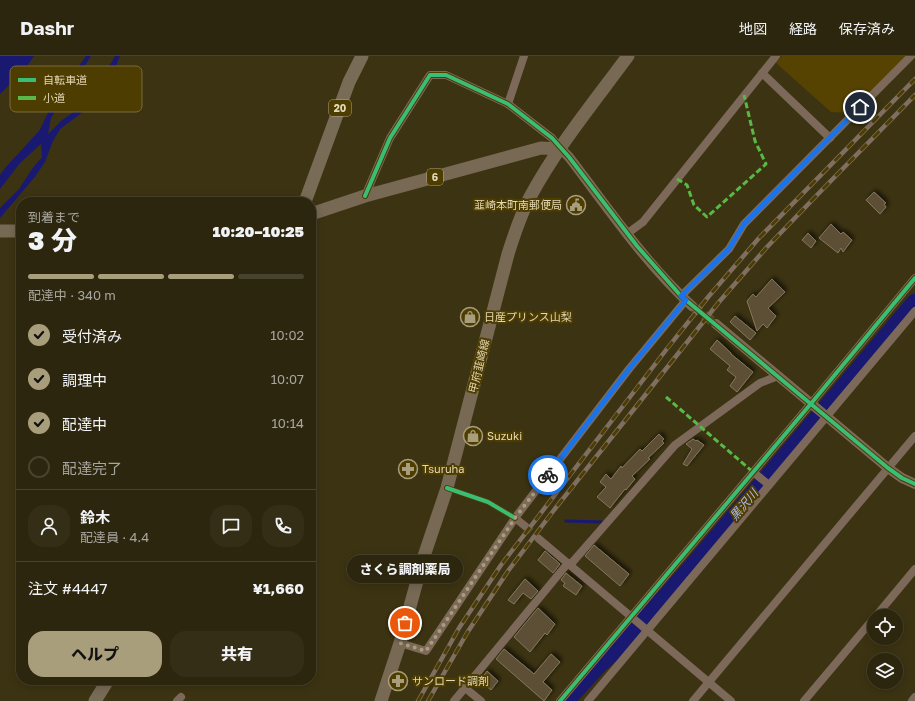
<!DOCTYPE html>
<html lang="ja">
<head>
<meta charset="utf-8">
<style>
  body { margin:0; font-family:"Golos Text","Noto Sans JP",sans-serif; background:#352e17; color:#f1f3f6; height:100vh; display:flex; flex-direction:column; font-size:15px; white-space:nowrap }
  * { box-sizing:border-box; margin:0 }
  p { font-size:13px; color:#a7a59e }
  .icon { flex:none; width:22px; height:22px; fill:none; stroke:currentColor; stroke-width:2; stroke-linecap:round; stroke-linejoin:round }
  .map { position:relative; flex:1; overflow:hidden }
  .side { position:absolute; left:16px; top:141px; width:300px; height:488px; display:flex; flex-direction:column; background:#2d260e; border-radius:16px; box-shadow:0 2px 10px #0003,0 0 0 1px #48432e }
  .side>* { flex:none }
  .tools { position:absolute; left:867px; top:553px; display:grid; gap:8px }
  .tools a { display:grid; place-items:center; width:36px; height:36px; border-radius:50%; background:#2d260e; box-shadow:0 2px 10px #0003,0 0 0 1px #48432e; font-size:20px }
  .pin { position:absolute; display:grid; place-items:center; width:34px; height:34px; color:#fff; margin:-17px; border:2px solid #fff; border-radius:50%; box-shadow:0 1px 4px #0007 }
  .courier { position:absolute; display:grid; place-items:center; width:40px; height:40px; margin:-20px; border:3px solid #1a73e8; border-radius:50%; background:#fff; color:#222; box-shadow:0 1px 5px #0007 }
  .bubble { position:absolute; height:28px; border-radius:14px; background:#2d260e; box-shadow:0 2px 10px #0003,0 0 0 1px #48432e; font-size:13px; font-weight:800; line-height:28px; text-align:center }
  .overview em { font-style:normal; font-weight:800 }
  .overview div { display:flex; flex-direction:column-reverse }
  .overview { display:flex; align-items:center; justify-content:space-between; height:68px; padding:0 12px }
  h1 { font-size:26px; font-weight:800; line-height:30px }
  .bar { display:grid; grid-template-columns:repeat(4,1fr); gap:6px 4px; align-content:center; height:48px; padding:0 12px }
  .bar i { height:5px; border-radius:3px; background:#48432e }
  .bar .active { background:#a99e7c }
  .bar p { grid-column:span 4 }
  .line { display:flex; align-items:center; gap:10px; padding:0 12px; border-top:1px solid #48432e }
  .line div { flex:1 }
  .round { display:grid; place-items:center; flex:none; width:42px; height:42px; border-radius:16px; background:#352e17 }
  ol { padding:0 12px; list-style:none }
  li { display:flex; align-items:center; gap:12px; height:44px }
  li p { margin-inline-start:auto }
  li .icon { padding:4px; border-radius:50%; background:#a99e7c; color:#111; stroke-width:4 }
  li:last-child { color:#a7a59e }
  li i { width:22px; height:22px; border:2px solid #48432e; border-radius:50% }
  .action { display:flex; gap:8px; margin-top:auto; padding:8px 12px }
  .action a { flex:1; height:46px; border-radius:16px; background:#a99e7c; color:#111; font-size:16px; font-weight:800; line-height:46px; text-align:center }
  .action a+a { background:#352e17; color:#f1f3f6 }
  header { display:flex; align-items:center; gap:24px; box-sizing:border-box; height:56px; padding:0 20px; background:#2d260e; border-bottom:1px solid #48432e }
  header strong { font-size:19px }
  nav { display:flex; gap:22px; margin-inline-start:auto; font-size:14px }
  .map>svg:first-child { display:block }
</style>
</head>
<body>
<header>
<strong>Dashr</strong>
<nav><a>地図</a><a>経路</a><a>保存済み</a></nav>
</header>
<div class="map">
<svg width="915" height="645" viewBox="0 0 915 645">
  <defs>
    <filter id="shadow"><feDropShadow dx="2.5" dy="-2.5" stdDeviation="2" flood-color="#0009"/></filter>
  </defs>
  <rect width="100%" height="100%" fill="#3c3312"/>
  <!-- built -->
  <polygon fill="#564302" points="782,0 906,0 851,57 831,56 776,7"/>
  <!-- water -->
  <g fill="#1a1971">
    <polygon points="0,0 34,0 24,15 0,38"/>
    <polygon points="86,0 91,0 51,62 48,78 62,64 81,51 86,46 99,19 110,9 115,0 120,0 116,10 105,20 87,53 60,73 53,85 45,106 34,122 0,162 0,152 19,133 32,113 42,101 41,88 20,107 0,133 0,119 5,112 39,75 52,49"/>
  </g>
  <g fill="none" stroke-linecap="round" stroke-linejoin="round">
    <!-- stream -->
    <polyline stroke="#1a1971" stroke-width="3" points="566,465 602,466"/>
    <!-- river -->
    <polyline stroke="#1a1971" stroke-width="17" points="566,645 600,608 625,586 689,514 915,246"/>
  </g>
  <!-- building -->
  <g fill="#5c4f35" stroke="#84775c" filter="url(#shadow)">
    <polygon points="874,136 886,147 884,148 886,151 880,158 866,144"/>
    <polygon points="831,168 841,178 843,176 852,184 843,196 841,192 838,197 819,182"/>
    <polygon points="808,177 816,185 811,192 802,184"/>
    <polygon points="772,223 785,236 768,252 776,260 767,272 763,268 757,275 747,245 753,238 756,241"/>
    <polygon points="735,260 756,277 750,284 730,266"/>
    <polygon points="717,284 731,297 731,298 753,316 737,336 730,330 736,321 727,314 730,310 710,293"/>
    <polygon points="659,378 664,383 662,385 664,387 648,402 650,403 632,420 635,423 626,434 625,433 610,452 597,441 606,431 600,426 606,418 611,423 621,410 622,412 640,393 642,395"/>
    <polygon points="693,383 696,385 697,384 704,389 687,410 683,408 692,393 686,388"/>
    <polygon points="594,489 629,518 620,530 585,500"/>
    <polygon points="545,495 560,508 553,517 538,504"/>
    <polygon points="566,517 582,530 576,539 563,530 565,527 561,524"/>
    <polygon points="525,523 538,535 531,543 523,537 514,548 508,544"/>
    <polygon points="538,552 555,568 547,579 545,577 530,596 514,581"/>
    <polygon points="504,593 534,618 551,598 560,606 543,626 552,634 544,645 496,603"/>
    <polygon points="487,615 498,625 491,634 480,625"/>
  </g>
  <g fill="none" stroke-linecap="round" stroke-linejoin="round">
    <!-- minor-tunnel -->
    <polyline stroke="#554c2a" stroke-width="8" stroke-dasharray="8 4" stroke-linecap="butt" points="525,470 539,483"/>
    <!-- tertiary-tunnel -->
    <polyline stroke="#554c2a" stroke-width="10" stroke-dasharray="10 5" stroke-linecap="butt" points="692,250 716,268"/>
    <!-- minor -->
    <g stroke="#7d6959" stroke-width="8">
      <polyline points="762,17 830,82"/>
      <polyline points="508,48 524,0"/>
      <polyline points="365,140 390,82 430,19 446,19 508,48 552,82 561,93"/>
      <polyline points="628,177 643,166 776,0"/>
      <polyline points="681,240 729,193 744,168 911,0"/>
      <polyline points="753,416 769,429"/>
      <polyline points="515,462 525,470"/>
      <polyline points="539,483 731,645"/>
      <polyline points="570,509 675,389 760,327 778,320"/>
      <polyline points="876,560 915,513"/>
      <polyline points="400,587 426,595 515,462 629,313 686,244"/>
      <polyline points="464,631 481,645"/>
      <polyline points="177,645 181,641"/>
      <polyline points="454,645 568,507"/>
      <polyline points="560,645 814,344 915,222"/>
      <polyline points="588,645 915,255"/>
      <polyline points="693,645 915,380"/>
      <polyline points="804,645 874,562"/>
      <polyline points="912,645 915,641"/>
    </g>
    <!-- tertiary -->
    <g stroke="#7d6959" stroke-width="10">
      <path d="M 561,93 L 569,101 C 608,152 645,207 692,250"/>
      <polyline points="716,268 888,412 902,422 915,428"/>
    </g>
    <!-- primary -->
    <g stroke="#776954" stroke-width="13">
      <polyline points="311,158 365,140 541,92 561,93"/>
      <polyline points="0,175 21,175"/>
      <path d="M 381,645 L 400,587 L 423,503 L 447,432 L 508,198 C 514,179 520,160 530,141 C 557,91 594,46 628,0"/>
    </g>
    <!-- trunk -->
    <g stroke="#786c56" stroke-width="13">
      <polyline points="305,146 349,26 362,0"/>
      <polyline points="95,645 108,624"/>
    </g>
    <defs>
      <g id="rail">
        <polyline points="418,645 459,572 501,509 666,294 709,240 759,182 915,23"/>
        <polyline points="428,645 467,577 508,515 554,454 719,246 767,191 819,137 915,39"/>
      </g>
    </defs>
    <!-- rail casing -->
    <use href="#rail" stroke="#7f6f60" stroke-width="4.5"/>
    <!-- rail -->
    <use href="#rail" stroke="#4e3d00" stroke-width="3" stroke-dasharray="9" stroke-linecap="butt"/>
    <!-- quiet -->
    <g stroke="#58b947" stroke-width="3" stroke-dasharray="6 3" stroke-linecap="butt">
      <polyline points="677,123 687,129 694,149 707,161 766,108 755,85 744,39"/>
      <polyline points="666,341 753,416"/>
    </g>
    <defs>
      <g id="cycleway">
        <polyline points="365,140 390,82 430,19 446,19 508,48 552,82 569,101 637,190 681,240 888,412 902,422 915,428"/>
        <polyline points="447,432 488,446 515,462"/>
        <polyline points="560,645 814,344 915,222"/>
      </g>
    </defs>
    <!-- cycleway casing -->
    <use href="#cycleway" stroke="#4e3d00" stroke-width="6"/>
    <!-- cycleway -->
    <use href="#cycleway" stroke="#3abd76" stroke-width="4"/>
  </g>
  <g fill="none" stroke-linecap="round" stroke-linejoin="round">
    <!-- done -->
    <polyline stroke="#a99e7c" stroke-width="4" stroke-dasharray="0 7.2" points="405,567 400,587 426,595 515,462 548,419"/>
    <!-- route -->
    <polyline stroke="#1a73e8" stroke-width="5" points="548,419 629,313 686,244 681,240 729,193 744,168 860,51"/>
  </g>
  <!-- icons -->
  <defs>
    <symbol id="civic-ring" viewBox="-11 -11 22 22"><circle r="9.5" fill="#4e3d00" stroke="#a99e7c" stroke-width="1.5"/><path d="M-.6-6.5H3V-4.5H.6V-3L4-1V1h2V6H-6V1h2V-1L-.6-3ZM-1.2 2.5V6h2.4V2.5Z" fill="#a99e7c"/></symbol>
    <symbol id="shop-ring" viewBox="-11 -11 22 22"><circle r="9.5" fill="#4e3d00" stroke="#a99e7c" stroke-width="1.5"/><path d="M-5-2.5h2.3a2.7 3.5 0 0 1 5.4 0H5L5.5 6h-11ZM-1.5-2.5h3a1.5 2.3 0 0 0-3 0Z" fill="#a99e7c"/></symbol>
    <symbol id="pharmacy-ring" viewBox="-11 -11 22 22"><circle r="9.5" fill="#4e3d00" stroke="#a99e7c" stroke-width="1.5"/><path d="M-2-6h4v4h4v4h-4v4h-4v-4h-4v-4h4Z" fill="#a99e7c"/></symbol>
  </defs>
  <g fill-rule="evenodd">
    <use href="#civic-ring" x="565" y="138" width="22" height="22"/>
    <use href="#shop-ring" x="459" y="250" width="22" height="22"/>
    <use href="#shop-ring" x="462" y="369" width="22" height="22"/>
    <use href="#pharmacy-ring" x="397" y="402" width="22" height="22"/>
    <use href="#pharmacy-ring" x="387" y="614" width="22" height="22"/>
  </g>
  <g text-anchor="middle" stroke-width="4" stroke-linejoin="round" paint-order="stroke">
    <!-- shield labels -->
    <g fill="#4e3d00" stroke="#b6a97f" stroke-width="1">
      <rect x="329" y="44" width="22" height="16" rx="3"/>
      <rect x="427" y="113" width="16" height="16" rx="3"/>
    </g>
    <g font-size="10" font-weight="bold" fill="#e3d7b5">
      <text x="340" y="56">20</text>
      <text x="435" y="125">6</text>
    </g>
    <!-- poi labels -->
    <g font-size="11" fill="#e3d7b5" stroke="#4e3d00" text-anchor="start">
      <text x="562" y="153" text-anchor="end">韮崎本町南郵便局</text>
      <text x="484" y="265">日産プリンス山梨</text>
      <text x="487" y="384">Suzuki</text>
      <text x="422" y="417">Tsuruha</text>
      <text x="412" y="629">サンロード調剤</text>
    </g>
    <!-- street labels -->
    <g font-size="11" fill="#e3d7b5" stroke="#4e3d00">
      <text transform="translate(479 310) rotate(-76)" y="4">甲府韮崎線</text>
    </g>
    <!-- water labels -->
    <g font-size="12" font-style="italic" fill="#adbdf1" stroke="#4e3d00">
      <text transform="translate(744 449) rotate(-50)" y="4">黒沢川</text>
    </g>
  </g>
  <!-- legend -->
  <rect x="10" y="10" width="132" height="46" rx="6" fill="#4e3d00" stroke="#7b6b36" stroke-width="1"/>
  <rect x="18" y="22" width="18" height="4" fill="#3abd76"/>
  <rect x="18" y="40" width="18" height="4" fill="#58b947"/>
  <g font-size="11" fill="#e3d7b5">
    <text x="43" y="28">自転車道</text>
    <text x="43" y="46">小道</text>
  </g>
</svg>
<div class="tools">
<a><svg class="icon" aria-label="locate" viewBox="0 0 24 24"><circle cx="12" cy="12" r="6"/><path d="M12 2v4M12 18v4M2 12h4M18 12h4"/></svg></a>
<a><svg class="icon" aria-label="layers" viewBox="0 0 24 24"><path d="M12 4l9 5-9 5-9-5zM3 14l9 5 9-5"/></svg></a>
</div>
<div class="pin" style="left:405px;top:567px;background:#ea580c"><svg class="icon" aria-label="bag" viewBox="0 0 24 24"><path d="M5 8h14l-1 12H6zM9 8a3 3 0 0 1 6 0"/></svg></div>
<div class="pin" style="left:860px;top:51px;background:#1f2937"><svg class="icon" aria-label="home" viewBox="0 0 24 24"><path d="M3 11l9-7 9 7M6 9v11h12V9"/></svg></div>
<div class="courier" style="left:548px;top:419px"><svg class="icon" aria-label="bike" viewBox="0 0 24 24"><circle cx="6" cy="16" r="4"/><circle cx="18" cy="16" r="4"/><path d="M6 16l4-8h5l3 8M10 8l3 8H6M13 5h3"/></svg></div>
<div class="bubble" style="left:347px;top:499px;width:116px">さくら調剤薬局</div>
<section class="side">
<div class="overview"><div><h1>3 分</h1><p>到着まで</p></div><em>10:20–10:25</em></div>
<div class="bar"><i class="active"></i><i class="active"></i><i class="active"></i><i></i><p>配達中 · 340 m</p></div>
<ol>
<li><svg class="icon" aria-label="check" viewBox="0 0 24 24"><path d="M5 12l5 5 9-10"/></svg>受付済み<p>10:02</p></li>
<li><svg class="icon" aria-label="check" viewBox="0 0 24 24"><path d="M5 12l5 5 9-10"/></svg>調理中<p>10:07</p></li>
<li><svg class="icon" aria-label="check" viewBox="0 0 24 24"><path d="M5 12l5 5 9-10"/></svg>配達中<p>10:14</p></li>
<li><i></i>配達完了</li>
</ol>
<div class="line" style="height:72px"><a class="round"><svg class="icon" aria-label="person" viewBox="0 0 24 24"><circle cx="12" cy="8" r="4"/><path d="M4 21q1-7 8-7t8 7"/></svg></a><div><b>鈴木</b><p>配達員 · 4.4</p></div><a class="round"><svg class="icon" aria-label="chat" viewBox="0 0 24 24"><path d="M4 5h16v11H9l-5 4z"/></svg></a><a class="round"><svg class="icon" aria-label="phone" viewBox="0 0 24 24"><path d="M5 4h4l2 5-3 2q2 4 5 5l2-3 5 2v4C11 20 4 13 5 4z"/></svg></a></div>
<div class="line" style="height:52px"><div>注文 #4447</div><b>¥1,660</b></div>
<div class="action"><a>ヘルプ</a><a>共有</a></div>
</section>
</div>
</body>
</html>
